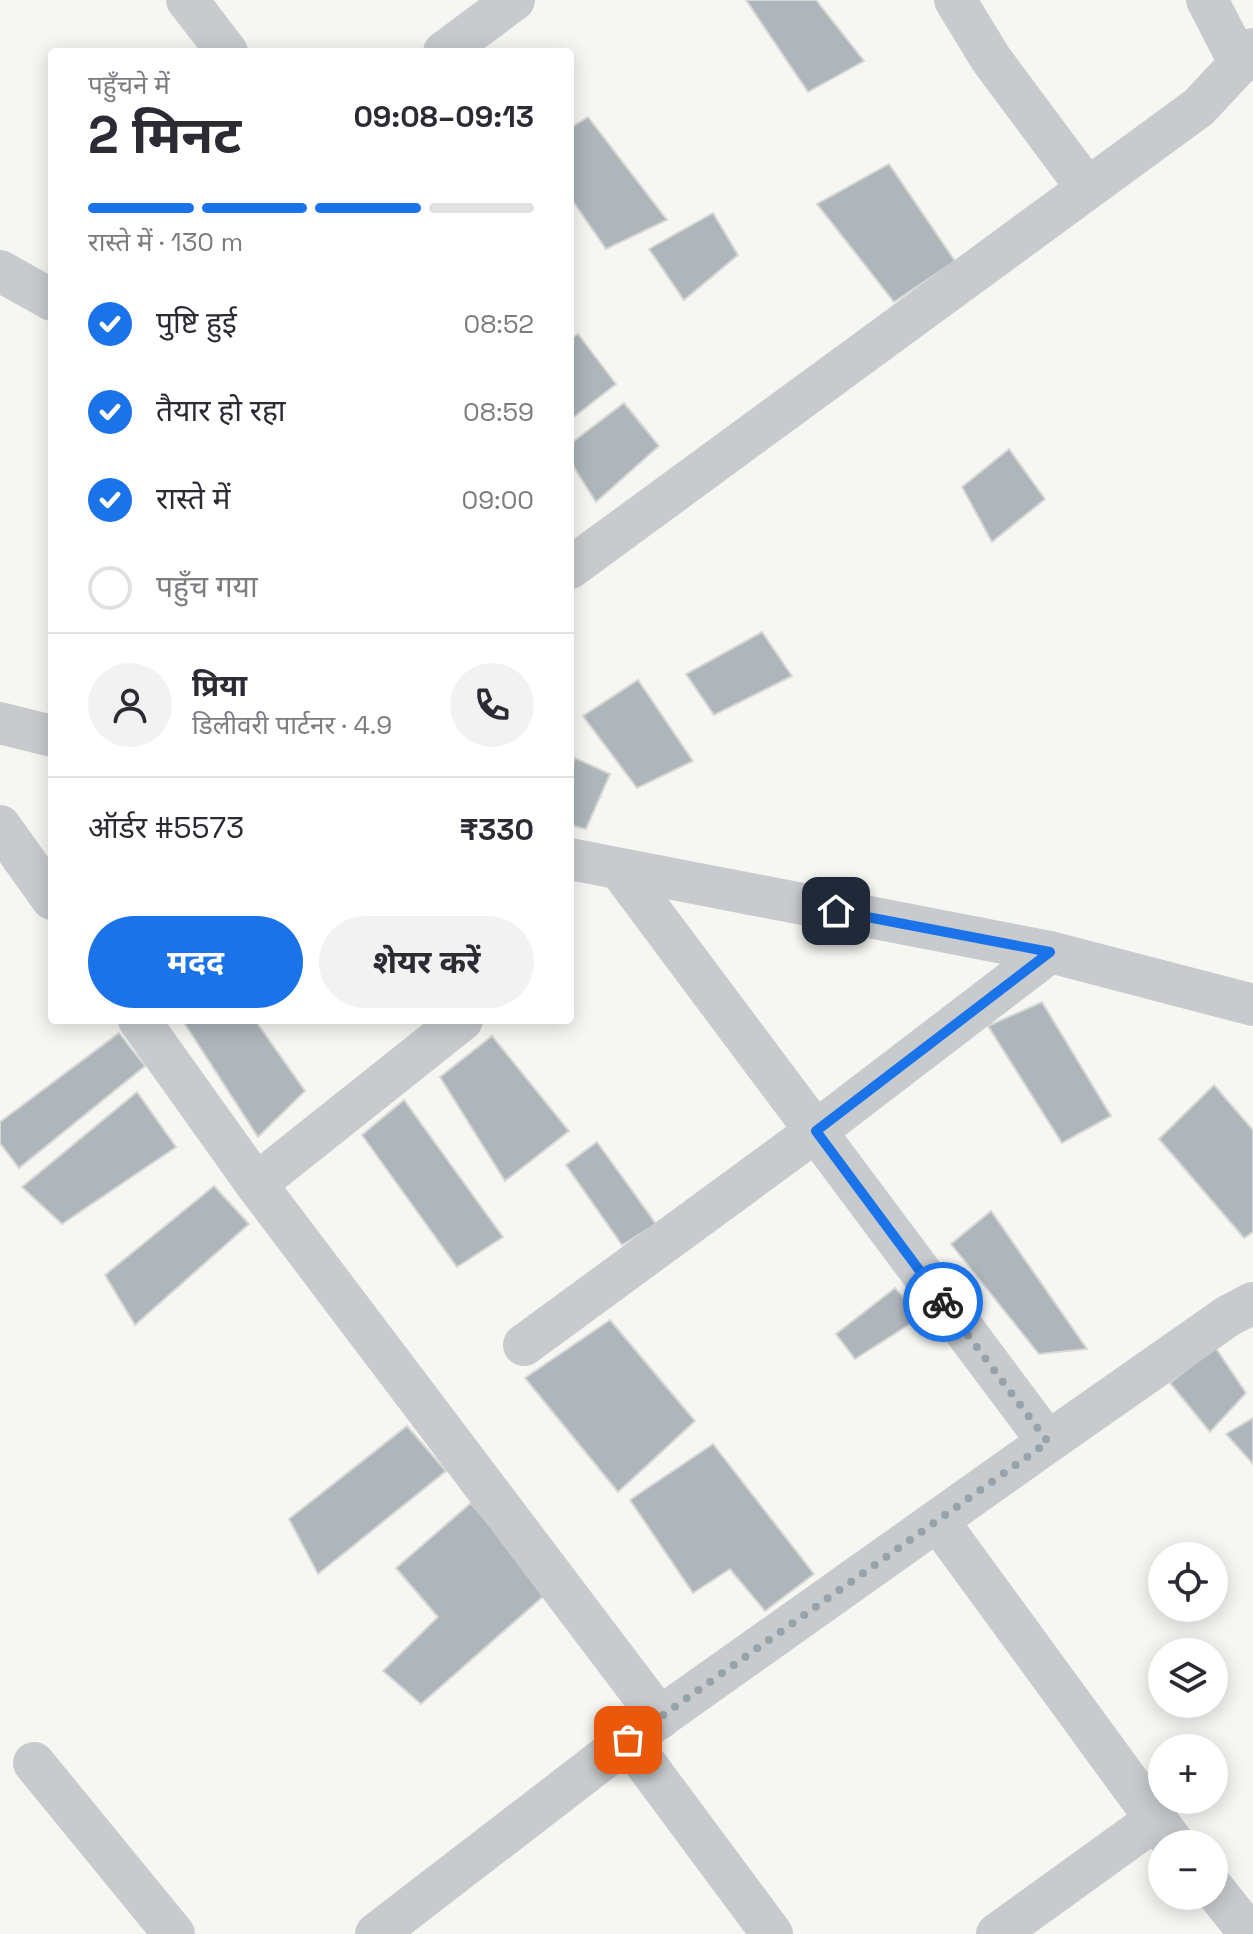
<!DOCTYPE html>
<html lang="hi">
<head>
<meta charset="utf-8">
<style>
  body { margin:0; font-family:"Space Grotesk","Noto Sans Devanagari",sans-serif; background:#f2f2f3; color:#2b2b33; height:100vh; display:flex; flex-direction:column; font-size:30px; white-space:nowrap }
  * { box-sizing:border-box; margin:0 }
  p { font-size:26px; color:#7c7c81 }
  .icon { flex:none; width:44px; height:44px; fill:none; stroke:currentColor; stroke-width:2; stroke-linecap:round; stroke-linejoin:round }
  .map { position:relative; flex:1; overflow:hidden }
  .side { position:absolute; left:48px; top:48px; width:526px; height:976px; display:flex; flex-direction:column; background:#fff; border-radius:8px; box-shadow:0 4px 20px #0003 }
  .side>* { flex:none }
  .fabs { position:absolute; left:1148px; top:1542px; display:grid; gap:16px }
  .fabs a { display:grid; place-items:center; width:80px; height:80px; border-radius:50%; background:#fff; box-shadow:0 4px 20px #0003; font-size:40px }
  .pin { position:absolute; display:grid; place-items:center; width:68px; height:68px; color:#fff; margin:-34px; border-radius:16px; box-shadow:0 4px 12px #0006 }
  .courier { position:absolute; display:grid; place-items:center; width:80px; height:80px; margin:-40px; border:6px solid #1a73e8; border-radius:50%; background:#fff; color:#222; box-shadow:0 2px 10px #0007 }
  .head em { font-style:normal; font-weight:700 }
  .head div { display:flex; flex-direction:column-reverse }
  .head { display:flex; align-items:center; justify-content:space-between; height:136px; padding:0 40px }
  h1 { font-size:52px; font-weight:700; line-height:60px }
  .bar { display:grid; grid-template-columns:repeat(4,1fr); gap:12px 8px; align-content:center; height:96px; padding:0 40px }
  .bar i { height:10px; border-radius:6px; background:#e1e1e2 }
  .bar .on { background:#1a73e8 }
  .bar p { grid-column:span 4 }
  .line { display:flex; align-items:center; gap:20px; padding:0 40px; border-top:2px solid #e1e1e2 }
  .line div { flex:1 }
  .round { display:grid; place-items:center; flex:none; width:84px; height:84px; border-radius:42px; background:#f2f2f3 }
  ol { padding:0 40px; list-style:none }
  li { display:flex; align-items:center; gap:24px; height:88px }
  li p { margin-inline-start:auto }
  li .icon { padding:8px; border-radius:50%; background:#1a73e8; color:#fff; stroke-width:4 }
  li:last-child { color:#7c7c81 }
  li i { width:44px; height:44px; border:4px solid #e1e1e2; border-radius:50% }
  .cta { display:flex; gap:16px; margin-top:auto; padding:16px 40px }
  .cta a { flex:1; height:92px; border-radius:48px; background:#1a73e8; color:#fff; font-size:32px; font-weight:700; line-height:92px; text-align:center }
  .cta a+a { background:#f2f2f3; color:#2b2b33 }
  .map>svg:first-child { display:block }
</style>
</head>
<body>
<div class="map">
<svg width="1253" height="1934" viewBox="0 0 1253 1934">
  <rect width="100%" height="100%" fill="#f6f6f2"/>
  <!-- building -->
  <g fill="#aeb6bb" stroke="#d7d7d4" stroke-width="2">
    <polygon points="746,0 816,0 864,61 808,92"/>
    <polygon points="588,117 667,220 606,249 570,197 570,128"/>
    <polygon points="889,164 955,261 894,302 817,204"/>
    <polygon points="713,213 738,255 684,300 649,249"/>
    <polygon points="578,334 616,384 570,420 570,339"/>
    <polygon points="624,403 659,446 596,502 570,461 570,444"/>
    <polygon points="1009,449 1045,499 992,542 962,487"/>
    <polygon points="762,632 792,676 714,715 686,674"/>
    <polygon points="638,680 693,761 637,788 583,716"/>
    <polygon points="575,758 610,774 586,829 570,825 570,773"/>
    <polygon points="1042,1002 1111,1116 1062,1143 988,1026"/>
    <polygon points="255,1020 305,1091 258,1137 183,1021"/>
    <polygon points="119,1033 145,1066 19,1168 0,1143 0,1122"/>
    <polygon points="492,1036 569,1131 505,1181 440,1077"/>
    <polygon points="1214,1085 1253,1130 1253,1232 1244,1238 1159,1139"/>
    <polygon points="137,1092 176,1147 62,1224 22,1187"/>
    <polygon points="404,1100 503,1237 457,1267 362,1135"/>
    <polygon points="597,1142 656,1224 622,1245 566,1165"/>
    <polygon points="214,1186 249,1224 135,1325 105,1275"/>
    <polygon points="991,1211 1087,1349 1039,1354 951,1244"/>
    <polygon points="895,1288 921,1317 855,1359 836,1334"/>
    <polygon points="610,1320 695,1421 618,1492 525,1378"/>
    <polygon points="1215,1347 1246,1393 1210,1432 1170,1383"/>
    <polygon points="1253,1418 1253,1464 1226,1434"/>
    <polygon points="407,1426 446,1471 318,1574 289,1519"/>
    <polygon points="713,1444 814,1574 765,1611 730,1569 693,1593 630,1500"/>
    <polygon points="471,1503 547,1593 421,1704 383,1671 438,1617 396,1568"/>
  </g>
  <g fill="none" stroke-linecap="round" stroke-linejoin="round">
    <!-- minor -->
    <g stroke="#c8cbce" stroke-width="42">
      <polyline points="187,0 227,52"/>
      <polyline points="955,0 991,59 1087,188"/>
      <polyline points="1207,0 1240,64"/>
      <polyline points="444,52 514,0"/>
      <polyline points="0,271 52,300"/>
      <polyline points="570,568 1199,107 1253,49"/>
      <polyline points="0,723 52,736"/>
      <polyline points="0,826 52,899"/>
      <polyline points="570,859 1050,952 1253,1005"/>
      <polyline points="139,1020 256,1184 660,1718"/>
      <polyline points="256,1184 462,1020"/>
      <polyline points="524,1345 816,1131 1050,952"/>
      <polyline points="1048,1442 1228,1316 1253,1303"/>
      <polyline points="938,1521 1174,1844"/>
      <polyline points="628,1740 772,1934"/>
      <polyline points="34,1763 174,1934"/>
      <polyline points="1214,1889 1250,1934"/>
      <polyline points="376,1934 628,1740 1048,1442 621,871"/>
      <polyline points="997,1934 1155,1820"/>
    </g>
  </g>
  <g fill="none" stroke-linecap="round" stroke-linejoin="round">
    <!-- done -->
    <polyline stroke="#96a3ab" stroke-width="8" stroke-dasharray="0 14.4" points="628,1740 1048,1442 943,1302"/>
    <!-- route -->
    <polyline stroke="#1a73e8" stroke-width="10" points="836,911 1050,952 816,1131 943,1302"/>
  </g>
</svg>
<div class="fabs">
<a><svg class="icon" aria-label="locate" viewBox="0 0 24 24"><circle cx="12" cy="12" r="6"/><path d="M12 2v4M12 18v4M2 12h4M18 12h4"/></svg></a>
<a><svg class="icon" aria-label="layers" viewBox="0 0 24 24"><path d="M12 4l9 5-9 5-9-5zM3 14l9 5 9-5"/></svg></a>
<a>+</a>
<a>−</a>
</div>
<div class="pin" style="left:628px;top:1740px;background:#ea580c"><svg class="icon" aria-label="bag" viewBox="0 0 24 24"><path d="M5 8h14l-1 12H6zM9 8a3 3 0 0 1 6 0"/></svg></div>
<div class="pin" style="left:836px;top:911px;background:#1f2937"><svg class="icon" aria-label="home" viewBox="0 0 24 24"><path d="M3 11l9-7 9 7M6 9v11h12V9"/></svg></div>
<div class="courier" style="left:943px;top:1302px"><svg class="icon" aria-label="bike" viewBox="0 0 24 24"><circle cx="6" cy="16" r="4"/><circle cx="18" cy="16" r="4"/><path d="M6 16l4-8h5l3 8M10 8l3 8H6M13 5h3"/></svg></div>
<section class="side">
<div class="head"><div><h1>2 मिनट</h1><p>पहुँचने में</p></div><em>09:08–09:13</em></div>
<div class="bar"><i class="on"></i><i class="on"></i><i class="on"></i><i></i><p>रास्ते में · 130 m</p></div>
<ol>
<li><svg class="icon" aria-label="check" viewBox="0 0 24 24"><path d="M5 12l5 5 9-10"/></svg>पुष्टि हुई<p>08:52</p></li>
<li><svg class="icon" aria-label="check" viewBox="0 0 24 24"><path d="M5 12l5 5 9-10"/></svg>तैयार हो रहा<p>08:59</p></li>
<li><svg class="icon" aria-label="check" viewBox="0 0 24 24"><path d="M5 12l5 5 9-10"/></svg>रास्ते में<p>09:00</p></li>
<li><i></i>पहुँच गया</li>
</ol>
<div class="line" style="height:144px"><a class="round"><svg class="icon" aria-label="person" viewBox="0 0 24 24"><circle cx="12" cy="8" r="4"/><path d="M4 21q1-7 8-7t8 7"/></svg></a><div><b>प्रिया</b><p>डिलीवरी पार्टनर · 4.9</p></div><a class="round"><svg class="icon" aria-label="phone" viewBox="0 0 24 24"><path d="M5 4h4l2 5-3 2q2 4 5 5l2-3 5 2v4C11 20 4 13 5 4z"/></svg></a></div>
<div class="line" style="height:104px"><div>ऑर्डर #5573</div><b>₹330</b></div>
<div class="cta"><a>मदद</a><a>शेयर करें</a></div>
</section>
</div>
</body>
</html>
